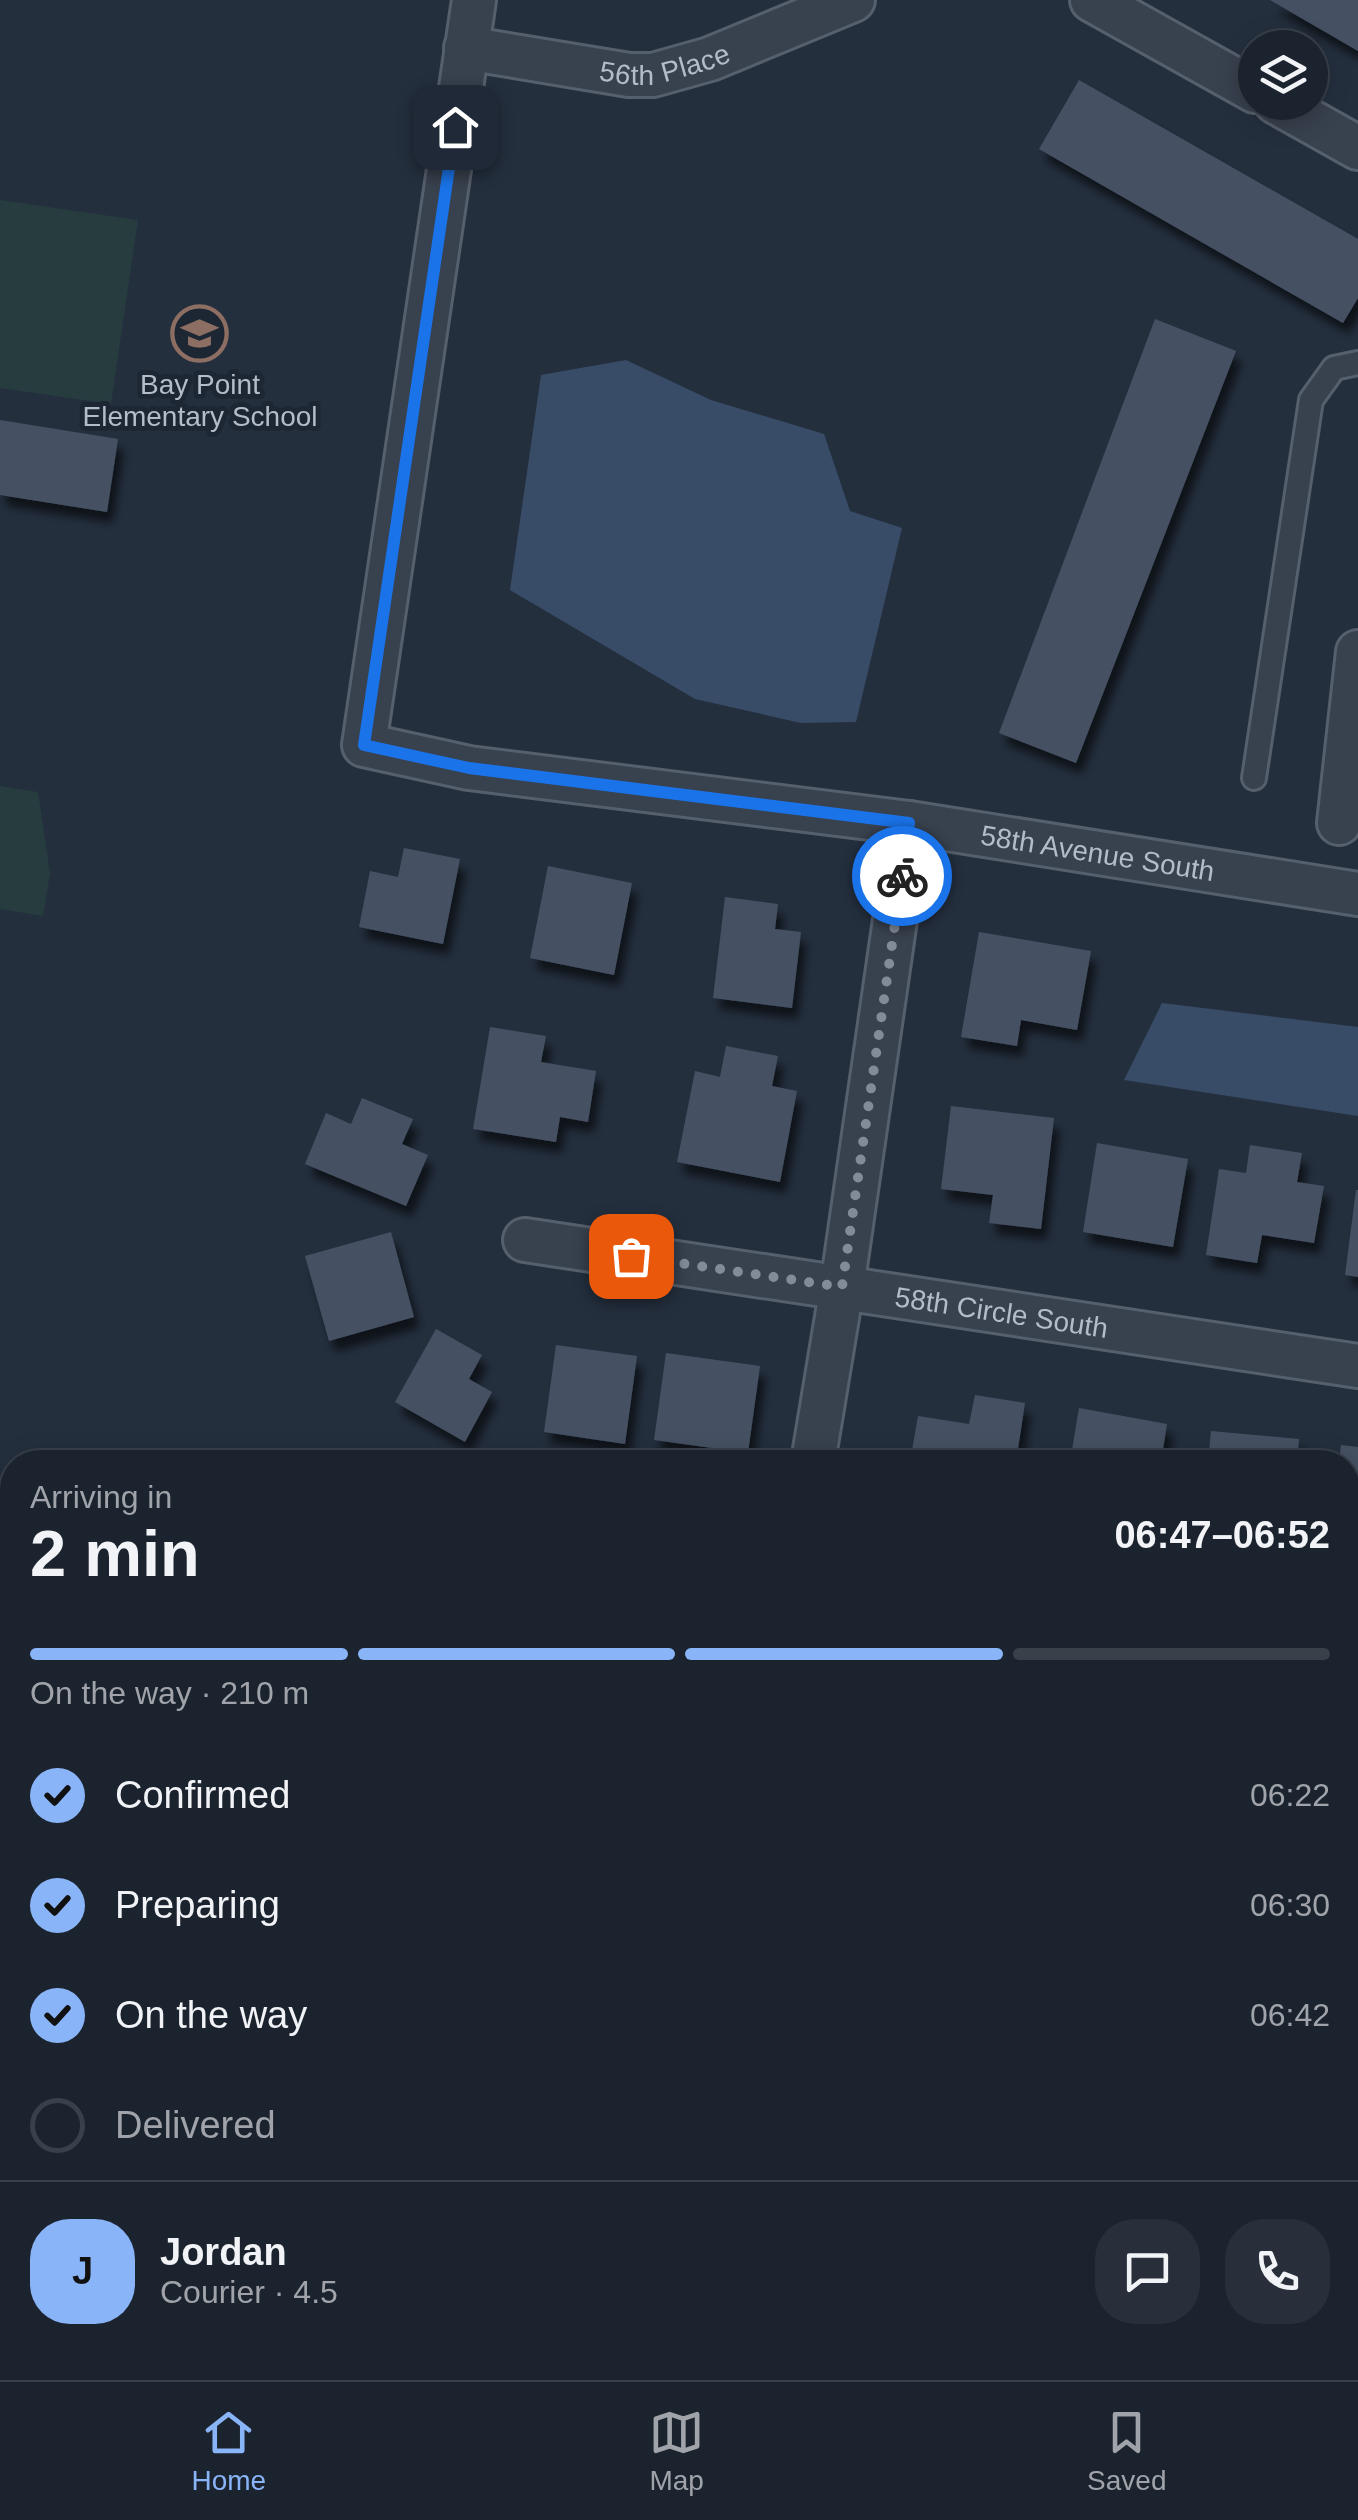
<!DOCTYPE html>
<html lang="en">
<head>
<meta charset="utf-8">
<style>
  body { margin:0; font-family:Helvetica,sans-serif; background:#282f3a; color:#f1f3f6; height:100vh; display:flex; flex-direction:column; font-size:38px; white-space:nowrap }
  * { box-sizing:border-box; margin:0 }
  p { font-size:32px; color:#a0a4aa }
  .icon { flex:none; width:55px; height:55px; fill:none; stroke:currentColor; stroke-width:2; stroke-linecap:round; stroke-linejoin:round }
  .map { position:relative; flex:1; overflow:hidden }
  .side { position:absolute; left:0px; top:1450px; width:1360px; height:930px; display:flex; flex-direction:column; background:#1b232e; border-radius:40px 40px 0 0; box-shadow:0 5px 25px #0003,0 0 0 2px #39404a }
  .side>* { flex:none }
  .controls { position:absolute; left:1238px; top:30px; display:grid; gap:20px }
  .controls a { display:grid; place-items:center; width:90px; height:90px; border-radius:50%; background:#1b232e; box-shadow:0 5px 25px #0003,0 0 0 2px #39404a; font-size:50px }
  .pin { position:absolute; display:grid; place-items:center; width:85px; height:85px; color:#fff; margin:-42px; border-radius:20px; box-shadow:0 5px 15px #0006 }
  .courier { position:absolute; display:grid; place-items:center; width:100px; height:100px; margin:-50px; border:8px solid #1a73e8; border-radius:50%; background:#fff; color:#222; box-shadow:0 2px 12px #0007 }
  .headline em { font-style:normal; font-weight:800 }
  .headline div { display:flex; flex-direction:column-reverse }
  .headline { display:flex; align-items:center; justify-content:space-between; height:170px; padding:0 30px }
  h1 { font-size:65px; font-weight:800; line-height:75px }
  .bar { display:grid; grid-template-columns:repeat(4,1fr); gap:15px 10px; align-content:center; height:120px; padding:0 30px }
  .bar i { height:12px; border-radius:8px; background:#39404a }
  .bar .on { background:#8ab4f8 }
  .bar p { grid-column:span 4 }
  .line { display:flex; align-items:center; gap:25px; padding:0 30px; border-top:2px solid #39404a }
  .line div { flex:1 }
  .round { display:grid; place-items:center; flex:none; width:105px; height:105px; border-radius:40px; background:#282f3a }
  ol { padding:0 30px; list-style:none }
  li { display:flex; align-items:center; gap:30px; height:110px }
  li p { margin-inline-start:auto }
  li .icon { padding:10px; border-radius:50%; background:#8ab4f8; color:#111; stroke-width:4 }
  li:last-child { color:#a0a4aa }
  li i { width:55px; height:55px; border:5px solid #39404a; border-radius:50% }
  .menu { display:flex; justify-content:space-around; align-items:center; height:140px; border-top:2px solid #39404a; background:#1b232e; font-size:28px; color:#a0a4aa }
  .menu a { display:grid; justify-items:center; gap:5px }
  .menu .on { color:#8ab4f8 }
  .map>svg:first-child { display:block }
</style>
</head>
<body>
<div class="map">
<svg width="1358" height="2380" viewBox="0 0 1358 2380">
  <defs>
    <filter id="shadow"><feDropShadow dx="6" dy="11" stdDeviation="5" flood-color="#0009"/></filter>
  </defs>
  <rect width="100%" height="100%" fill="#242f3e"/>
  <!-- green -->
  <g fill="#263c3f">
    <polygon points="0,200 138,220 111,404 0,388"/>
    <polygon points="0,786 38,792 50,873 43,916 0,909"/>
  </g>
  <!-- water -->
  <g fill="#394c67">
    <polygon points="626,360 711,400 824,434 850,511 902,528 856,722 801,723 695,699 510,590 541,375"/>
    <polygon points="1162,1003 1358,1027 1358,1116 1124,1080"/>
  </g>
  <!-- building -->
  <g fill="#455162" filter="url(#shadow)">
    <polygon points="1270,0 1358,0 1358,51"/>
    <polygon points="1079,80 1358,239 1358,298 1343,323 1039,149"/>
    <polygon points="1155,319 1236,351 1076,763 999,733"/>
    <polygon points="0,420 118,439 107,512 0,495"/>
    <polygon points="404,848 460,859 443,944 359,927 370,871 398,877"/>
    <polygon points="548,866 632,883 614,975 530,958"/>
    <polygon points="725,897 778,904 775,929 801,932 792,1008 713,998"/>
    <polygon points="979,932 1091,951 1077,1030 1021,1020 1017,1046 961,1037"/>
    <polygon points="490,1027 546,1036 541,1062 596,1071 588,1122 560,1117 556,1142 473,1129"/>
    <polygon points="726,1046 778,1056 772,1086 797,1091 780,1182 677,1162 695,1071 720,1077"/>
    <polygon points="362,1098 413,1119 402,1144 428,1155 406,1206 305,1164 326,1113 351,1124"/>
    <polygon points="951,1106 1054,1118 1041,1229 989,1223 993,1195 941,1189"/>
    <polygon points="1097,1143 1188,1159 1173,1247 1083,1232"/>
    <polygon points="1250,1145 1302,1153 1297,1182 1324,1186 1314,1243 1262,1235 1257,1263 1206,1255 1219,1169 1246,1173"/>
    <polygon points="1356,1190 1358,1190 1358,1277 1345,1275"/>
    <polygon points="391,1232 414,1317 329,1341 305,1256"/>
    <polygon points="436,1329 482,1355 469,1379 492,1392 465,1442 395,1402"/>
    <polygon points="556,1345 637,1356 625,1444 544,1432"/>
    <polygon points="666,1353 760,1366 748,1453 654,1440"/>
    <polygon points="975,1395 1025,1403 1016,1462 910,1462 918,1416 969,1424"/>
    <polygon points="1079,1408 1167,1424 1161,1462 1070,1462"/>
    <polygon points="1211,1431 1299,1439 1297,1462 1208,1462"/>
    <polygon points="1341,1445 1358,1447 1358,1546 1348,1545 1348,1462 1339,1462"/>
    <polygon points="1348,1696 1358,1697 1358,1763 1348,1762"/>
    <polygon points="1348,1946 1358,1947 1358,2040 1348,2038"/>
    <polygon points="1348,2223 1358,2225 1358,2341 1348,2339"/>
    <polygon points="1348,2360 1358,2362 1358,2380 1326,2380 1328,2368 1348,2368"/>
  </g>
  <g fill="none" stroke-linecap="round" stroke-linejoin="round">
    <defs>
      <polyline id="service" points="1254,778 1311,400 1334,368 1358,363"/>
      <g id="minor">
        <path id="s1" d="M 474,0 L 364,745 L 469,768 L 909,823 L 1358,894"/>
        <polyline points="1092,0 1255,91"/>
        <path id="s2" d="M 466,48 L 629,75 L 653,75 L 710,59 L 853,0"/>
        <polyline points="1276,102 1358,148"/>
        <polyline points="1339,823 1358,652"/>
        <path id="s3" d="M 525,1240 L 1358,1366"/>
        <polyline points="813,1462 842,1287 909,823"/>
        <polyline points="1348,1857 1358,1859"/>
      </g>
    </defs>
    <!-- service casing -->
    <use href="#service" stroke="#565f6c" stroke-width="28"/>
    <!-- minor casing -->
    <use href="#minor" stroke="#565f6c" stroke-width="48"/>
    <!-- service -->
    <use href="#service" stroke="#38414e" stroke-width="22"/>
    <!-- minor -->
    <use href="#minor" stroke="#38414e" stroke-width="42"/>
  </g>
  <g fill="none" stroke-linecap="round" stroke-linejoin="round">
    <!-- done -->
    <polyline stroke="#828b98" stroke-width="10" stroke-dasharray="0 18" points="631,1256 842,1287 902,876"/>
    <!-- route -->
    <polyline stroke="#1a73e8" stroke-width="12" points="455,127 364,745 469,768 909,823 902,876"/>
  </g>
  <!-- icons -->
  <defs>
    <symbol id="school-ring" viewBox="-11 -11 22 22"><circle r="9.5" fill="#1d2633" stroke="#8d6e63" stroke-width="1.5"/><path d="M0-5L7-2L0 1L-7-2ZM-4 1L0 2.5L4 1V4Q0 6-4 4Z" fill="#8d6e63"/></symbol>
  </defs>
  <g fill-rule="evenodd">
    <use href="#school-ring" x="168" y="302" width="63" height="63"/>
  </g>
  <g text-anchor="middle" stroke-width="10" stroke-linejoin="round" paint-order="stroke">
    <!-- street labels -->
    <g font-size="28" fill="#b4bcc9" stroke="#1d2633">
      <text dy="10" stroke="none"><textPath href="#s2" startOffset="202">56th Place</textPath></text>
      <text dy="10" stroke="none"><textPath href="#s1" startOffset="1495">58th Avenue South</textPath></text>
      <text dy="10" stroke="none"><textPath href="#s3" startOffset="482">58th Circle South</textPath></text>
    </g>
    <!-- poi labels -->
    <g font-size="28" fill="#b4bcc9" stroke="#1d2633">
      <text x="200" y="394">Bay Point<tspan x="200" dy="32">Elementary School</tspan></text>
    </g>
  </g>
</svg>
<div class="controls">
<a><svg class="icon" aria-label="layers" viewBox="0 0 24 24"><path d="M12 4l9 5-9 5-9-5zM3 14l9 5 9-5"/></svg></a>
</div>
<div class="pin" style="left:631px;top:1256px;background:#ea580c"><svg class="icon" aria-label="bag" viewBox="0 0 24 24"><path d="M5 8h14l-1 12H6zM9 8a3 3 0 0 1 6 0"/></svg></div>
<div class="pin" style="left:455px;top:127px;background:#1f2937"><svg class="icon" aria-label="home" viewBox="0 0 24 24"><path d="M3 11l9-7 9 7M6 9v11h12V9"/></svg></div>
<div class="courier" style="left:902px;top:876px"><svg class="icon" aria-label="bike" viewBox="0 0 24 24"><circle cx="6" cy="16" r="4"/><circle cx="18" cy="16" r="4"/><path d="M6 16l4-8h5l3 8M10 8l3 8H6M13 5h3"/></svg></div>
<section class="side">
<div class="headline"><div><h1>2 min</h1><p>Arriving in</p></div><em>06:47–06:52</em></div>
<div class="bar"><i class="on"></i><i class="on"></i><i class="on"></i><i></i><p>On the way · 210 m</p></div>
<ol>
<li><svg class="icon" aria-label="check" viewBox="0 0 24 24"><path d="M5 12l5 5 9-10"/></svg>Confirmed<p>06:22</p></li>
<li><svg class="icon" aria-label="check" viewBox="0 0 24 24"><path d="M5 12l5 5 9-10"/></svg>Preparing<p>06:30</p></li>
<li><svg class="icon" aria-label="check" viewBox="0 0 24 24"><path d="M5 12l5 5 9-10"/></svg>On the way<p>06:42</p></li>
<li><i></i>Delivered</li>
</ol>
<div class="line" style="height:180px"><b class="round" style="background:#8ab4f8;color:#111">J</b><div><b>Jordan</b><p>Courier · 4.5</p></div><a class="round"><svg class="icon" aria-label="chat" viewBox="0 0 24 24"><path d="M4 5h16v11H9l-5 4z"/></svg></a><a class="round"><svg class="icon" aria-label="phone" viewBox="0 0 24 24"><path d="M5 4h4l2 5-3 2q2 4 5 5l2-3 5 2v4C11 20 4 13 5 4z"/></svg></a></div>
</section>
</div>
<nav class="menu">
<a class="on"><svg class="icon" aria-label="home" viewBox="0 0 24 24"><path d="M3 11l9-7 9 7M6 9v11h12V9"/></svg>Home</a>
<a><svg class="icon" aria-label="map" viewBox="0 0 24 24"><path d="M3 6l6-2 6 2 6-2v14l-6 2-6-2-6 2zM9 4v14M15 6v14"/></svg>Map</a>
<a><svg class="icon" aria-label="saved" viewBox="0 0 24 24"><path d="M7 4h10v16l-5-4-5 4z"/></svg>Saved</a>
</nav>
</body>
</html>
